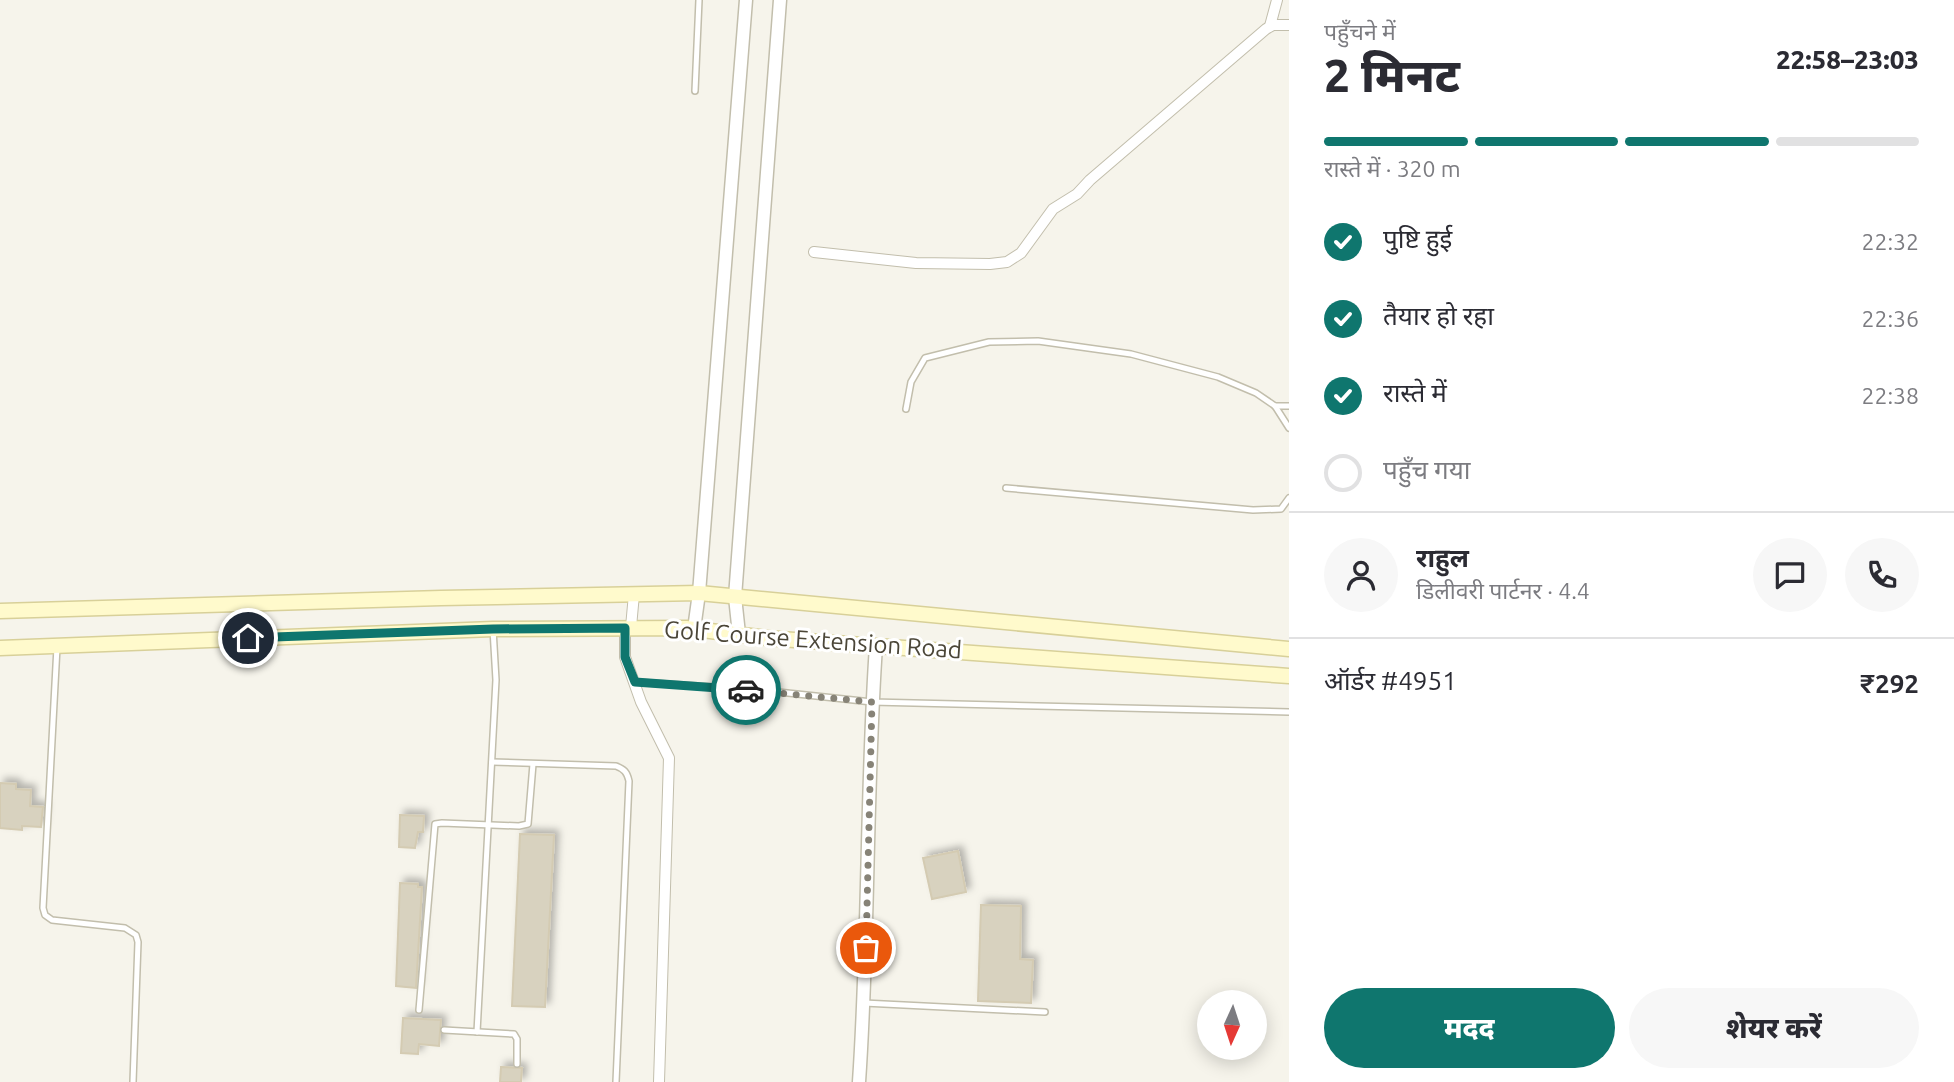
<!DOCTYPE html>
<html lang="hi">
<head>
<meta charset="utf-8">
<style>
  body { margin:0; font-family:Ubuntu,"Noto Sans Devanagari",sans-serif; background:#f7f7f7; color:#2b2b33; height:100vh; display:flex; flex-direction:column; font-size:26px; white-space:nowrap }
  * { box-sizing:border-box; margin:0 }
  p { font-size:23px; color:#7c7c81 }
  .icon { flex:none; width:38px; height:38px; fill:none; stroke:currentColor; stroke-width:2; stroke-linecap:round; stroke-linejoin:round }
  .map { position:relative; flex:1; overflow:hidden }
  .panel { display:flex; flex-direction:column; background:#fff; width:665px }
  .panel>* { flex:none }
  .needle { width:46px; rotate:183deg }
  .buttons { position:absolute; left:1197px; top:990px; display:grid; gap:14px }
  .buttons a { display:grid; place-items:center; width:70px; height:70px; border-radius:50%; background:#fff; box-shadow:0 4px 18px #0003; font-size:35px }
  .pin { position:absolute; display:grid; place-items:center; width:60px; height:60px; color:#fff; margin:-30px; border:4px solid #fff; border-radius:50%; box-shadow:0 2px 7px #0007 }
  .courier { position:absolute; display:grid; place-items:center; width:70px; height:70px; margin:-35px; border:5px solid #0f766e; border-radius:50%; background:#fff; color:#222; box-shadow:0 2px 9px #0007 }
  .summary em { font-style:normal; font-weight:800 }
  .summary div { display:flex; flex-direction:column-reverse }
  .summary { display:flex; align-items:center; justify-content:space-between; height:119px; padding:0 35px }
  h1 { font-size:46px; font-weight:800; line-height:52px }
  .bar { display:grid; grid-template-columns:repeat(4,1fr); gap:10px 7px; align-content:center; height:84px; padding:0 35px }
  .bar i { height:9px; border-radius:5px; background:#e1e1e2 }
  .bar .selected { background:#0f766e }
  .bar p { grid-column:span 4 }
  .line { display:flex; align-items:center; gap:18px; padding:0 35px; border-top:2px solid #e1e1e2 }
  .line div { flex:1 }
  .round { display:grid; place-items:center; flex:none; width:74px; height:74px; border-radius:37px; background:#f7f7f7 }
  ol { padding:0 35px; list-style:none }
  li { display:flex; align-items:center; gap:21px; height:77px }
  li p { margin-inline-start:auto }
  li .icon { padding:7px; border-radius:50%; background:#0f766e; color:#fff; stroke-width:4 }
  li:last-child { color:#7c7c81 }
  li i { width:38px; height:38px; border:4px solid #e1e1e2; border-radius:50% }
  .action { display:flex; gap:14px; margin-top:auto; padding:14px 35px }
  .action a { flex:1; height:80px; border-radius:42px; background:#0f766e; color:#fff; font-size:28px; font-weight:800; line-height:80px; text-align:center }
  .action a+a { background:#f7f7f7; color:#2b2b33 }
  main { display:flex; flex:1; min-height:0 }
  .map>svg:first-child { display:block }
</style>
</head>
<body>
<main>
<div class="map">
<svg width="1289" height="1082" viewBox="0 0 1289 1082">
  <defs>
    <filter id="shadow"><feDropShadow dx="4.5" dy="-4.5" stdDeviation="3.5" flood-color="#0004"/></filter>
  </defs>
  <rect width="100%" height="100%" fill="#f6f4eb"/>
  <!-- building -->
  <g fill="#d8d2bf" stroke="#d4cbb2" stroke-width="2" filter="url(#shadow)">
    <polygon points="0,783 16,784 16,789 31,790 30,806 43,807 41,827 22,826 22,830 0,828"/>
    <polygon points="400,815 424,816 423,832 418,832 415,848 399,847"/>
    <polygon points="520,834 554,835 545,1007 512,1006"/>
    <polygon points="958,851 966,892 932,899 923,858"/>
    <polygon points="400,883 418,884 418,887 422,887 416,988 396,986"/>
    <polygon points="981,905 1021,906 1020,959 1033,960 1031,1003 978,1001"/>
    <polygon points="403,1018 441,1020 439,1046 419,1044 418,1054 401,1053"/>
    <polygon points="501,1067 522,1068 521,1082 500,1082"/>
  </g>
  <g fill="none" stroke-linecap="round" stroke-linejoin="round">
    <defs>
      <g id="service">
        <polyline points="695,91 699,0"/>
        <polyline points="1275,406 1289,406"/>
        <polyline points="906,409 911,382 925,358 989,342 1038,341 1131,354 1218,377 1256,393 1275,406 1289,428"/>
        <polyline points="1006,488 1253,510 1281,509 1289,498"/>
        <polyline points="57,647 43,908 45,915 52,920 125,928 136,935 138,942 133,1082"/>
        <polyline points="635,682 760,690 872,702 1289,712"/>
        <path d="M 492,762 L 616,766 C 624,769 627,772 629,781 L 616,1082"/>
        <polyline points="864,1003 1045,1012"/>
        <polyline points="419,1010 435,824 442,823 519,826 528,824 533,764"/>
        <polyline points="444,1030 514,1034 517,1039 517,1064"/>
        <polyline points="477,1032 496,680 493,629"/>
      </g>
      <g id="minor">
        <polyline points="1270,26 1277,0"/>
        <polyline points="814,252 916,263 990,264 1007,262 1021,253 1053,209 1077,194 1090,180 1266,29 1273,25 1289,25"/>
        <polyline points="631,627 634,594"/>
        <polyline points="625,628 625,657 641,702 669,758 659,1082"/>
      </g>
      <g id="tertiary">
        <polyline points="694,629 699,593 746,0"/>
        <polyline points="739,634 735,597 780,0"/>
        <path d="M 859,1082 C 869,937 866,791 876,646"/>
      </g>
      <g id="secondary">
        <polyline points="0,611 441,598 699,593 1289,649"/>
        <polyline points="0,648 493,629 686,628 767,638 1289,676"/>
      </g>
    </defs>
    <!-- service casing -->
    <use href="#service" stroke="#c2beac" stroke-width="8"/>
    <!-- minor casing -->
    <use href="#minor" stroke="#c2beac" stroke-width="12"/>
    <!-- tertiary casing -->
    <use href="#tertiary" stroke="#c2beac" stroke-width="15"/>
    <!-- secondary casing -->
    <use href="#secondary" stroke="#d8d099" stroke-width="17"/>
    <!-- service -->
    <use href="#service" stroke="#fff" stroke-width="5"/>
    <!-- minor -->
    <use href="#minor" stroke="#fff" stroke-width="10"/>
    <!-- tertiary -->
    <use href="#tertiary" stroke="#fff" stroke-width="12"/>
    <!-- secondary -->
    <use href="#secondary" stroke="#fffacc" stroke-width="14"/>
  </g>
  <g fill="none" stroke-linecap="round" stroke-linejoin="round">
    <!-- done -->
    <polyline stroke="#878377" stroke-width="7" stroke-dasharray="0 12.6" points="746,690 872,702 866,948"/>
    <!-- route -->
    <polyline stroke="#0f766e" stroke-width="9" points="248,638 493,629 625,628 625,657 635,682 746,690"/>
  </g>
  <g text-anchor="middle" stroke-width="6" stroke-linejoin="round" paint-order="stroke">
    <!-- street labels -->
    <g font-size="24" fill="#4b4638" stroke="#fff">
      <text transform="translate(813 640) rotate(4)" y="8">Golf Course Extension Road</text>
    </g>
  </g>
</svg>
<div class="buttons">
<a><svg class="needle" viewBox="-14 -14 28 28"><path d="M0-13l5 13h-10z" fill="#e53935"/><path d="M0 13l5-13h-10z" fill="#7c7c81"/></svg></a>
</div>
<div class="pin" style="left:866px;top:948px;background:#ea580c"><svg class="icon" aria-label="bag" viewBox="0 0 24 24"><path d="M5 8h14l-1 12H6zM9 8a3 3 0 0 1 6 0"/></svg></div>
<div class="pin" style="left:248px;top:638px;background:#1f2937"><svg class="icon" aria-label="home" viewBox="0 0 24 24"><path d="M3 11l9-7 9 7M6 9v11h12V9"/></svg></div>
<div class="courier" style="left:746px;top:690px"><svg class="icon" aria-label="car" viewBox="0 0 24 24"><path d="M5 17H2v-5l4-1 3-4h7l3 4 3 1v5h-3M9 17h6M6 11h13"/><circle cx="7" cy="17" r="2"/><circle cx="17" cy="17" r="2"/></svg></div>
</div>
<section class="panel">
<div class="summary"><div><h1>2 मिनट</h1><p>पहुँचने में</p></div><em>22:58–23:03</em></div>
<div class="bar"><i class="selected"></i><i class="selected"></i><i class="selected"></i><i></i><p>रास्ते में · 320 m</p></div>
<ol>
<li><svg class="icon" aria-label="check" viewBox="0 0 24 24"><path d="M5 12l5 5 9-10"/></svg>पुष्टि हुई<p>22:32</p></li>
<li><svg class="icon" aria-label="check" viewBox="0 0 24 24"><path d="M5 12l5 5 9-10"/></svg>तैयार हो रहा<p>22:36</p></li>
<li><svg class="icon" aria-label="check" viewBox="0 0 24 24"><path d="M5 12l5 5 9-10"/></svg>रास्ते में<p>22:38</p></li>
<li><i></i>पहुँच गया</li>
</ol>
<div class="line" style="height:126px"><a class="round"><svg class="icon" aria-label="person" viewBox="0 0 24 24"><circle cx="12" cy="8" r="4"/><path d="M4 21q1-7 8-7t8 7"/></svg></a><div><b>राहुल</b><p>डिलीवरी पार्टनर · 4.4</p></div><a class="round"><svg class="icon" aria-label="chat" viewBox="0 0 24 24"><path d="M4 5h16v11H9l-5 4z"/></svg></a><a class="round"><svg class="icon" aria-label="phone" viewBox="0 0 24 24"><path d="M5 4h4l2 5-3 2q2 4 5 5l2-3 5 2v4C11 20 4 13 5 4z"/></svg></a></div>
<div class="line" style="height:91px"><div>ऑर्डर #4951</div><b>₹292</b></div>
<div class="action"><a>मदद</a><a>शेयर करें</a></div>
</section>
</main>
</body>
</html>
